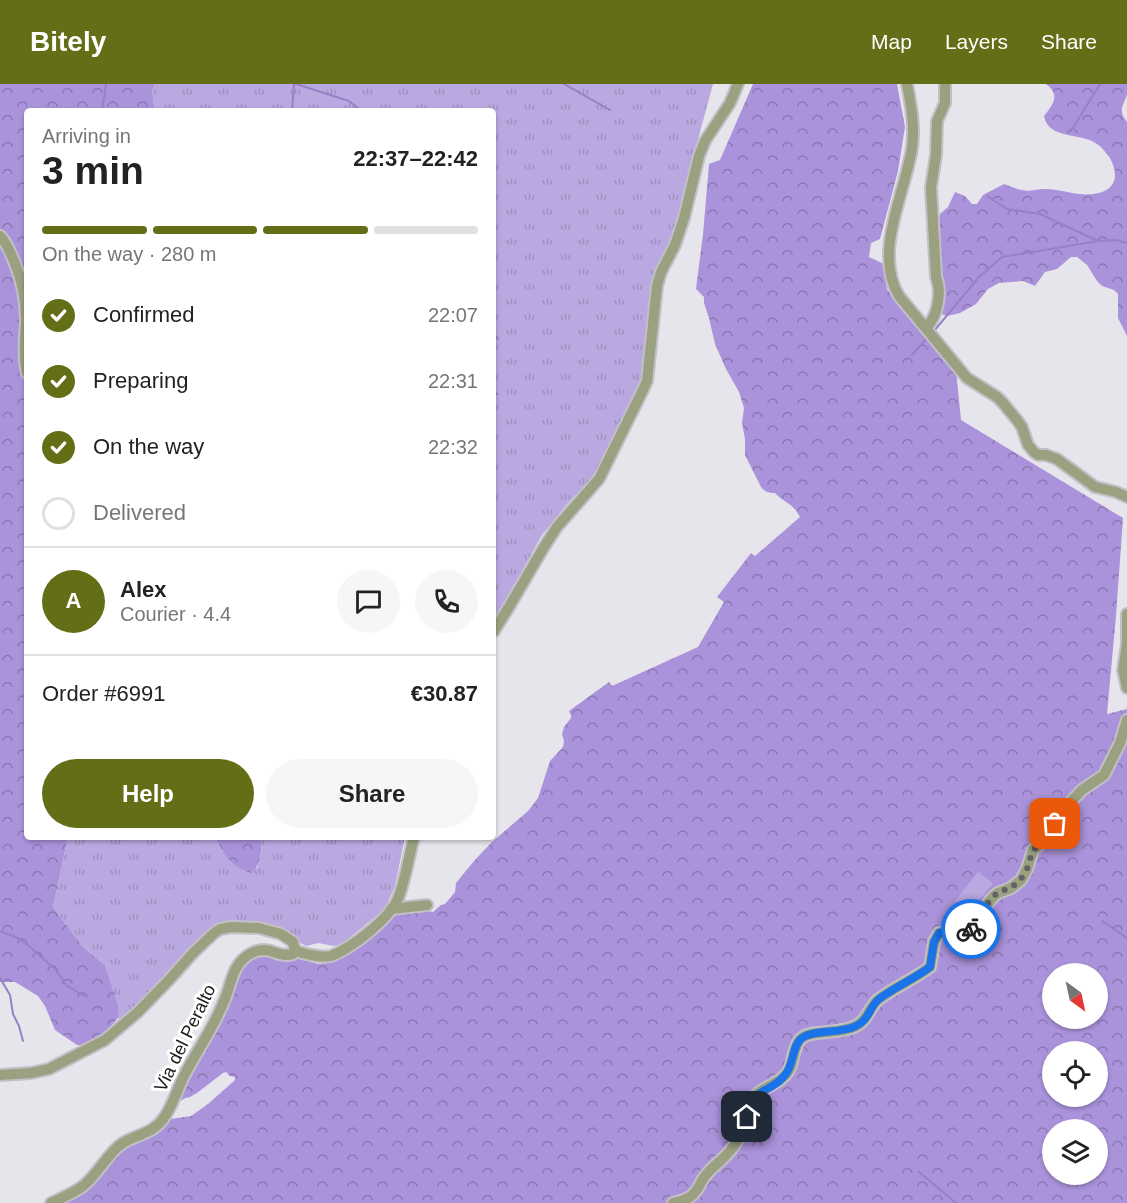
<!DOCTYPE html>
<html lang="en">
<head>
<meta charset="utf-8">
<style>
  body { margin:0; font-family:Helvetica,sans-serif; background:#f6f6f6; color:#222; height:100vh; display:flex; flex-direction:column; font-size:22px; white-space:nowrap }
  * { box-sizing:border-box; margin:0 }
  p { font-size:20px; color:#767676 }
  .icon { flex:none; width:33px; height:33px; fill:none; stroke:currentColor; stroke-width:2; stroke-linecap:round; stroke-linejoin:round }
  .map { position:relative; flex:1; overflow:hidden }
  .panel { position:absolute; left:24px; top:24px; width:472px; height:732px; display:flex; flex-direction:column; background:#fff; border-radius:6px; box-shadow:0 2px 4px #0004 }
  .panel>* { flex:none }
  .needle { width:39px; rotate:147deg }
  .buttons { position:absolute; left:1042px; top:879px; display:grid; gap:12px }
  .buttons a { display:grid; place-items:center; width:66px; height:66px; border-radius:50%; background:#fff; box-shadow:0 2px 4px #0004; font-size:30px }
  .pin { position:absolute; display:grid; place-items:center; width:51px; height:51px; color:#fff; margin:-26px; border-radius:12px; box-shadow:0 3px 9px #0006 }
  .courier { position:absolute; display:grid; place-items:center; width:60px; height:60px; margin:-30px; border:4px solid #1a73e8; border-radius:50%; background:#fff; color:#222; box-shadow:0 2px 8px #0007 }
  .head em { font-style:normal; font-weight:700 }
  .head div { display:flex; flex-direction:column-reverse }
  .head { display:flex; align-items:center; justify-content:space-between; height:102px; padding:0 18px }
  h1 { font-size:39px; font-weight:700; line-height:45px }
  .bar { display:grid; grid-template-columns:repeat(4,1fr); gap:9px 6px; align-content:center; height:72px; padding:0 18px }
  .bar i { height:8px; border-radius:4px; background:#e0e0e0 }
  .bar .active { background:#636e16 }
  .bar p { grid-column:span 4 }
  .line { display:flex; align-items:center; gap:15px; padding:0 18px; border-top:2px solid #e0e0e0 }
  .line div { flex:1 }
  .round { display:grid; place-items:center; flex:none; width:63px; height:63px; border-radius:32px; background:#f6f6f6 }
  ol { padding:0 18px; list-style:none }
  li { display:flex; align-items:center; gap:18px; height:66px }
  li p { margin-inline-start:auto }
  li .icon { padding:6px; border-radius:50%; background:#636e16; color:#fff; stroke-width:4 }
  li:last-child { color:#767676 }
  li i { width:33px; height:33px; border:3px solid #e0e0e0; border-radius:50% }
  .action { display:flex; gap:12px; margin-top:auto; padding:12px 18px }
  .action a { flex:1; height:69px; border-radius:36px; background:#636e16; color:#fff; font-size:24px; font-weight:700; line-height:69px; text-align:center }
  .action a+a { background:#f6f6f6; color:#222 }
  header { display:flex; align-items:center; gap:36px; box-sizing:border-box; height:84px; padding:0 30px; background:#636e16; color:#fff }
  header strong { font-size:28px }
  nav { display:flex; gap:33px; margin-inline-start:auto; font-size:21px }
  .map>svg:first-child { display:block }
</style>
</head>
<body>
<header>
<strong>Bitely</strong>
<nav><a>Map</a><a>Layers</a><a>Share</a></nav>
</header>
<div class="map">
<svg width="1127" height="1119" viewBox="0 0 1127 1119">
  <defs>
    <pattern id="grass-tufts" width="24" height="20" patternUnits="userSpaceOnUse" patternTransform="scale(1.5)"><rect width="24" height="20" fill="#baa8e1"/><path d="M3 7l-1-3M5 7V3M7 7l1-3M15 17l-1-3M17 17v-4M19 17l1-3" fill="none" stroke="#9f90c0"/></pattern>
    <pattern id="forest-crowns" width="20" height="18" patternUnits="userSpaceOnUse" patternTransform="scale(1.5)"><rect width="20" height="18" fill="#ab93db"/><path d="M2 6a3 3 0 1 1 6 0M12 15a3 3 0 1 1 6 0" fill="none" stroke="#8a77b1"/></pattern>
  </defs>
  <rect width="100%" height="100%" fill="#e7e5ec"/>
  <!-- grass -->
  <g fill="url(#grass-tufts)">
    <polygon points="155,0 713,0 690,85 681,132 669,166 643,291 593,394 569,418 542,451 494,537 494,27 155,27 152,6"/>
    <polygon points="68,753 215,753 222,767 257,784 261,771 262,753 405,753 395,802 385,825 342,860 334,862 318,859 306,862 273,844 255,838 222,840 123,937 118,934 118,920 105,881 83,863 53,823"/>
  </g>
  <!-- forest -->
  <g fill="url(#forest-crowns)" fill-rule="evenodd">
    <polygon points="0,0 155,0 152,6 155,27 27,27 27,753 68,753 53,823 83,863 105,881 118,920 118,934 100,955 90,961 77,961 55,946 45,922 38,912 15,898 0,898"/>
    <path d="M 753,0 L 897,0 L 905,43 L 898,87 L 880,155 L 871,159 L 869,173 L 884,180 L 887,205 L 900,224 L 956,286 L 961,336 L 1123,434 L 1116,532 L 1107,630 L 1127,625 L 1127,1119 L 54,1119 L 77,1110 L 118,1065 L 144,1053 L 171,1035 L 191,1032 L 208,1020 L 235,996 L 235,993 L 230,992 L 226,988 L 223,989 L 197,1009 L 190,1013 L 185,1014 L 171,1023 L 238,891 L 241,887 L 241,880 L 256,870 L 296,874 L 318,880 L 327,879 L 336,874 L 389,833 L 402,826 L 426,825 L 428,827 L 433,828 L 441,821 L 445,820 L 455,808 L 456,799 L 474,777 L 491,759 L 528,727 L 538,714 L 550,677 L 563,663 L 564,657 L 562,650 L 564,643 L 571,634 L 571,631 L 569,627 L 609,598 L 612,602 L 698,563 L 724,518 L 717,513 L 751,469 L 755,472 L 800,433 C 792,418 784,419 775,409 C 769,409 765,408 761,403 L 745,371 L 745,355 L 742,339 L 744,324 L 739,308 L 726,285 L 715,260 L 709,234 L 704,219 L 704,213 L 696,205 L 703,150 L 709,80 L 720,76 ZM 1053,890 L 1098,890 L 1098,934 L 1053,934 ZM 1053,968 L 1098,968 L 1098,1012 L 1053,1012 ZM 1053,1046 L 1098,1046 L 1098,1090 L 1053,1090 Z"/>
    <path d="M 1046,0 L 1127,0 C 1127,3 1127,7 1127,10 C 1124,22 1117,25 1127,38 L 1127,252 L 1118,234 L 1118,210 L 1114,206 L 1102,202 L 1097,197 L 1087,181 L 1077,173 L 1071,173 L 1057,185 L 1045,188 L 1035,202 L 1023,197 L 999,199 L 988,205 L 976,220 L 960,229 L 947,232 L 941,230 L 942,213 L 938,162 L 939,135 L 940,130 L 948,123 L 955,108 L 965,112 L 972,120 L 977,120 L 983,111 L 1004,100 C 1010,102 1016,105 1022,106 C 1029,108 1037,105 1044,105 C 1053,105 1063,107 1072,109 C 1097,114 1127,107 1110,74 C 1106,69 1102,63 1097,60 C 1081,48 1048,56 1044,32 C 1053,20 1061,11 1046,0 Z"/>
    <path d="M 215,753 L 262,753 C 261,767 262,780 251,789 C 231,782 224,772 215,753 Z"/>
  </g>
  <!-- pitch -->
  <polygon fill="#baa8e1" points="978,788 993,799 965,833 955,817"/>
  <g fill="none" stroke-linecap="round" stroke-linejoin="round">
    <!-- stream -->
    <g stroke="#9780c6" stroke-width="2">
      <polyline points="296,0 349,17 361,27"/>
      <polyline points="564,0 610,26"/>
      <polyline points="102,27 106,0"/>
      <polyline points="292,27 294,0"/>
      <polyline points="1071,47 1100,0"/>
      <polyline points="987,112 1007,125 1040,130 1098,157"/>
      <polyline points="934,247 979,193 1002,173 1098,157 1116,156 1127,159"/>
      <polyline points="494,251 498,255"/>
      <polyline points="912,271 928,253"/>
      <polyline points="494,307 497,310"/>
      <polyline points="1102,837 1127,854"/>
      <polyline points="0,847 18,854 30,863 56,886 66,901 84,912"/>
      <polyline points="0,894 10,911 13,930 19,942 23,957"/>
      <polyline points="1124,1053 1127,1055"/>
      <polyline points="919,1088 956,1119"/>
    </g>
    <defs>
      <g id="minor">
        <path d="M 907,0 C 911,21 915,42 912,64 C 905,110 873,168 899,212 L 967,294 L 997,313 L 1003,319 L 1017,336 L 1022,343 L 1028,361 L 1034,368 L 1038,371 L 1046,371 L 1057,375 L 1095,403 L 1116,408 L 1127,413"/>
        <path d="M 0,152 C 7,159 10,168 14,177 C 22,196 26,216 26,237 C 25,254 23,272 27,289"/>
        <path d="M 926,244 C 938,232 942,208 936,193 L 931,103 L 936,71 L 937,37 L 945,19 L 945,0"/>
        <polyline points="1127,530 1127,560 1123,586 1127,604"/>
        <polyline points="494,547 509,523 544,463 557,443 599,395 642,308 647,297 657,202 661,188 675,161 684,134 699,72 705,57 730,19 738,0"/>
        <polyline points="391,825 427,821"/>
        <path d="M 295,866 C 302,870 323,874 331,872 C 352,864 392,833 399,812 C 406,793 409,772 414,753"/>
        <polyline points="0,991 31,989 49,985 105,956 138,928 169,896 193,869 213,850 220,845 232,843 259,844 281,850 293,858 295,866"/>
        <path d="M 51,1119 C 61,1114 74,1109 83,1102 C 97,1091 107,1071 120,1061 C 133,1051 153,1050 163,1035 C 172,1024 178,1003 185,990 C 198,965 214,943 224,917 C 232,900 231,881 250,870 C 269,859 277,875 293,870 L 295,866"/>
        <path d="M 673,1119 C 679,1118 685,1116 690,1113 C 698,1108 700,1098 706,1091 C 716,1078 728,1074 737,1057 C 743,1045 748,1020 756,1011 C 766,1001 781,1000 789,986 C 794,977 793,960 803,953 C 814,946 841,950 856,942 C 869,935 869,922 879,915 C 895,903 914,895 930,883 L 934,858 L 939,849 L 945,848 L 960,850 L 968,847 L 981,837 L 988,819 L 994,812 L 998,809 L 1011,804 L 1021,796 L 1027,785 L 1033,766 L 1049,753 L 1062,727 L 1082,706 L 1104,691 L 1120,659 L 1127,636"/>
      </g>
    </defs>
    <!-- minor casing -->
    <use href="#minor" stroke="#c2c0c7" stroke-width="14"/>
    <!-- minor -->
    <use href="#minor" stroke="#9ba180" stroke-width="10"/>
  </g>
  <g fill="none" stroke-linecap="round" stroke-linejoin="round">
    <!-- done -->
    <polyline stroke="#626165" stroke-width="6" stroke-dasharray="0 10.8" points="971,845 981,837 988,819 994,812 998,808 1011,804 1021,795 1027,785 1033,766 1049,753 1055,740"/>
    <!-- route -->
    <path stroke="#1a73e8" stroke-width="8" d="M 747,1033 C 755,1000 769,1011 785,991 C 794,981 792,961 802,954 C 813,945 841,950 856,942 C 870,935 869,923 879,915 C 895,903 914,895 930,883 L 934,858 L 939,849 C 951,847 961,852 971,845"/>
  </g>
  <g text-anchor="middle" stroke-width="6" stroke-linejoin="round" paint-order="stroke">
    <!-- street labels -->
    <g font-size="18" fill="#1a1a1c" stroke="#fff">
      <text transform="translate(185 954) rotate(-64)" y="6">Via del Peralto</text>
    </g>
  </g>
</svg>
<div class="buttons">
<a><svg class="needle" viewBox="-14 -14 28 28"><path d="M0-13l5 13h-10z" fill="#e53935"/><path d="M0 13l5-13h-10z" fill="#767676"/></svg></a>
<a><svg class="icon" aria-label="locate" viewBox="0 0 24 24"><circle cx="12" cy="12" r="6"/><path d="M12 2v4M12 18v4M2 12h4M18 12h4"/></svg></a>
<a><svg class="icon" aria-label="layers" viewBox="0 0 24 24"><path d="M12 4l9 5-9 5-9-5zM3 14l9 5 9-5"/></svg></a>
</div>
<div class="pin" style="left:1055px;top:740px;background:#ea580c"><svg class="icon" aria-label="bag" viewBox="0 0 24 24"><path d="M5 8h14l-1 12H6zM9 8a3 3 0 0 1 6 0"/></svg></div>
<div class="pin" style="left:747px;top:1033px;background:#1f2937"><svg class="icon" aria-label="home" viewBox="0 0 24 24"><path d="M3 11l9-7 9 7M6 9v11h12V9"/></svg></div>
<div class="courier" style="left:971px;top:845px"><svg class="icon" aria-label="bike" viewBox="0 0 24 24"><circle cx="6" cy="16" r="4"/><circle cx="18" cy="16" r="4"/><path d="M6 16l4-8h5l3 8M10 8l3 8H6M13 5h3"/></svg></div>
<section class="panel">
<div class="head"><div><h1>3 min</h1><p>Arriving in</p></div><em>22:37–22:42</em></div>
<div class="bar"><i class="active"></i><i class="active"></i><i class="active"></i><i></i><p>On the way · 280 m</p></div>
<ol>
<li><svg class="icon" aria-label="check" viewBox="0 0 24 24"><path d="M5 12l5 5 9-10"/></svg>Confirmed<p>22:07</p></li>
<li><svg class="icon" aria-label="check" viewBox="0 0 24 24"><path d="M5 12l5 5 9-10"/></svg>Preparing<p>22:31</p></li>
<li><svg class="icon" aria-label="check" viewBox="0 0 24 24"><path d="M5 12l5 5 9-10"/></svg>On the way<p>22:32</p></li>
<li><i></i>Delivered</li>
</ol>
<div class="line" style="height:108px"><b class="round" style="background:#636e16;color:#fff">A</b><div><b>Alex</b><p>Courier · 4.4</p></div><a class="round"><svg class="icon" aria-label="chat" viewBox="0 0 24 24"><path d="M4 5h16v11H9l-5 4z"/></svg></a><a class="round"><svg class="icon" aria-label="phone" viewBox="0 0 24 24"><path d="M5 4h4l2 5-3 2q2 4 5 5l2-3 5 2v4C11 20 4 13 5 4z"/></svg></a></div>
<div class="line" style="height:78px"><div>Order #6991</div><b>€30.87</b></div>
<div class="action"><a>Help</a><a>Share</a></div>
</section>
</div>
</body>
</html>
